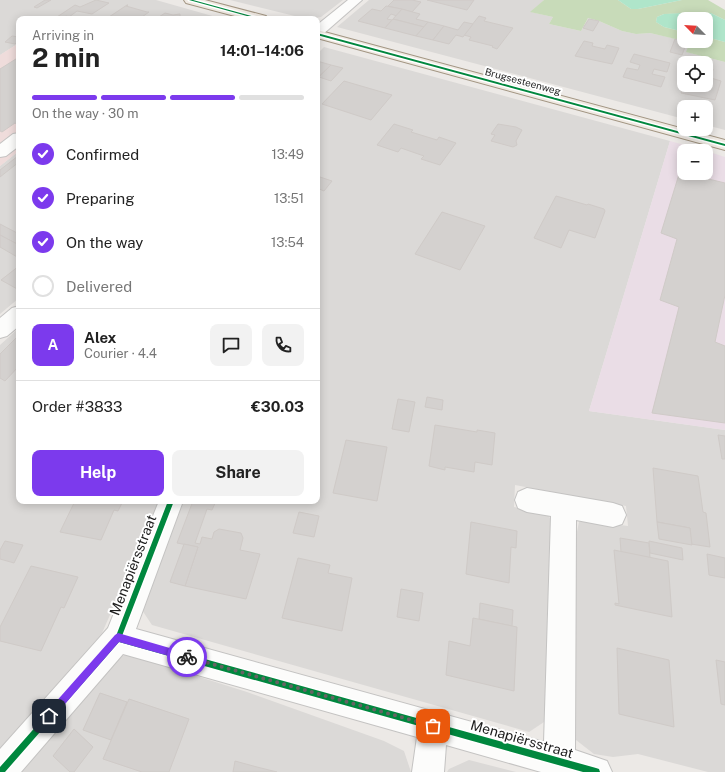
<!DOCTYPE html>
<html lang="en">
<head>
<meta charset="utf-8">
<style>
  body { margin:0; font-family:"Public Sans",sans-serif; background:#f2f2f2; color:#222; height:100vh; display:flex; flex-direction:column; font-size:15px; white-space:nowrap }
  * { box-sizing:border-box; margin:0 }
  p { font-size:13px; color:#767676 }
  .icon { flex:none; width:22px; height:22px; fill:none; stroke:currentColor; stroke-width:2; stroke-linecap:round; stroke-linejoin:round }
  .map { position:relative; flex:1; overflow:hidden }
  .details { position:absolute; left:16px; top:16px; width:304px; height:488px; display:flex; flex-direction:column; background:#fff; border-radius:8px; box-shadow:0 2px 10px #0003 }
  .details>* { flex:none }
  .needle { width:26px; rotate:294deg }
  .controls { position:absolute; left:677px; top:12px; display:grid; gap:8px }
  .controls a { display:grid; place-items:center; width:36px; height:36px; border-radius:8px; background:#fff; box-shadow:0 2px 10px #0003; font-size:20px }
  .pin { position:absolute; display:grid; place-items:center; width:34px; height:34px; color:#fff; margin:-17px; border-radius:8px; box-shadow:0 2px 6px #0006 }
  .courier { position:absolute; display:grid; place-items:center; width:40px; height:40px; margin:-20px; border:3px solid #7c3aed; border-radius:50%; background:#fff; color:#222; box-shadow:0 1px 5px #0007 }
  .overview em { font-style:normal; font-weight:700 }
  .overview div { display:flex; flex-direction:column-reverse }
  .overview { display:flex; align-items:center; justify-content:space-between; height:68px; padding:0 16px }
  h1 { font-size:26px; font-weight:700; line-height:30px }
  .bar { display:grid; grid-template-columns:repeat(4,1fr); gap:6px 4px; align-content:center; height:48px; padding:0 16px }
  .bar i { height:5px; border-radius:3px; background:#e0e0e0 }
  .bar .current { background:#7c3aed }
  .bar p { grid-column:span 4 }
  .line { display:flex; align-items:center; gap:10px; padding:0 16px; border-top:1px solid #e0e0e0 }
  .line div { flex:1 }
  .round { display:grid; place-items:center; flex:none; width:42px; height:42px; border-radius:8px; background:#f2f2f2 }
  ol { padding:0 16px; list-style:none }
  li { display:flex; align-items:center; gap:12px; height:44px }
  li p { margin-inline-start:auto }
  li .icon { padding:4px; border-radius:50%; background:#7c3aed; color:#fff; stroke-width:4 }
  li:last-child { color:#767676 }
  li i { width:22px; height:22px; border:2px solid #e0e0e0; border-radius:50% }
  .primary-button { display:flex; gap:8px; margin-top:auto; padding:8px 16px }
  .primary-button a { flex:1; height:46px; border-radius:8px; background:#7c3aed; color:#fff; font-size:16px; font-weight:700; line-height:46px; text-align:center }
  .primary-button a+a { background:#f2f2f2; color:#222 }
  .map>svg:first-child { display:block }
</style>
</head>
<body>
<div class="map">
<svg width="725" height="772" viewBox="0 0 725 772">
  <rect width="100%" height="100%" fill="#ece9e6"/>
  <!-- residential -->
  <g fill="#dbd9d7" fill-rule="evenodd">
    <polygon points="0,0 156,0 223,19 19,19 19,43 0,55"/>
    <polygon points="230,0 343,0 321,17 307,19"/>
    <path d="M 369,0 L 544,0 L 531,12 L 553,17 L 549,24 L 581,31 L 588,18 L 599,21 L 622,31 L 636,34 L 650,33 L 690,42 L 687,52 L 725,62 L 725,130 L 706,125 L 706,107 L 684,107 L 684,119 L 337,27 ZM 684,63 L 706,63 L 706,85 L 684,85 Z"/>
    <polygon points="324,47 670,141 589,411 725,430 725,772 708,772 638,754 613,757 594,754 576,740 576,537 579,522 589,521 628,526 626,506 515,485 514,507 546,513 554,523 547,720 529,732 152,625 142,610 181,501 317,501 317,54"/>
    <polygon points="19,151 19,298 0,314 0,166"/>
    <polygon points="19,328 19,501 160,501 102,633 0,748 0,345"/>
    <polygon points="127,654 247,692 384,741 404,751 411,772 14,772 111,661"/>
    <polygon points="469,760 516,772 447,772 449,769"/>
  </g>
  <!-- commercial -->
  <polygon fill="#efdcdb" points="19,43 19,151 0,166 0,55"/>
  <!-- industrial -->
  <polygon fill="#eadde6" points="670,141 705,151 684,151 684,173 706,173 706,151 725,157 725,430 589,411"/>
  <!-- forest -->
  <g fill="#c8dbb9">
    <polygon points="544,0 618,0 631,9 638,9 682,0 708,0 725,10 725,20 711,13 664,14 657,17 656,22 664,27 684,32 684,41 650,33 636,34 622,31 599,21 588,18 581,31 549,24 553,17 530,12"/>
    <polygon points="706,37 725,42 725,62 686,52 690,42 685,41 706,41"/>
  </g>
  <!-- pitch -->
  <g fill="#afe5ca">
    <polygon points="618,0 682,0 638,9 631,9"/>
    <polygon points="683,13 711,13 725,20 725,42 706,37 706,19 684,19 684,32 664,27 656,22 657,17 664,14"/>
  </g>
  <!-- building -->
  <g fill="#d4d1cf" stroke="#cfcac7">
    <polygon points="45,0 51,0 37,8 34,7"/>
    <polygon points="96,0 109,3 92,14 77,11 69,17 66,16 62,19 57,17 75,5 80,7"/>
    <polygon points="394,0 412,0 421,2 412,12 388,6"/>
    <polygon points="427,0 474,0 467,10"/>
    <polygon points="127,5 128,5 126,6 147,12 149,12 139,19 106,19"/>
    <polygon points="386,6 402,9 397,16 391,14 387,19 392,20 385,28 358,21 372,9 381,11"/>
    <polygon points="402,9 420,14 416,19 428,22 424,27 393,19"/>
    <polygon points="165,13 173,15 180,14 180,17 187,19 156,19"/>
    <polygon points="479,16 486,18 484,21 513,28 497,49 492,47 493,46 469,40 471,37 464,35"/>
    <polygon points="393,19 424,27 416,36 385,28"/>
    <polygon points="589,19 599,21 593,31 583,28"/>
    <polygon points="428,22 444,26 433,40 416,36"/>
    <polygon points="464,22 473,24 463,37 456,35 449,44 433,40 444,26 458,30"/>
    <polygon points="12,36 19,37 19,40 15,44 5,42"/>
    <polygon points="675,39 687,42 682,55 670,52"/>
    <polygon points="584,41 593,43 592,46 605,49 607,45 619,48 612,64 575,56"/>
    <polygon points="634,54 670,63 667,72 654,69 652,74 665,77 661,87 623,77 627,68 638,70 640,65 630,62"/>
    <polygon points="19,57 19,125 15,123 2,132 0,131 0,69"/>
    <polygon points="317,61 331,65 317,78"/>
    <polygon points="331,65 343,68 331,81 319,77"/>
    <polygon points="706,67 713,69 711,78 721,81 715,100 681,93 684,85 706,85"/>
    <polygon points="344,81 392,95 371,120 322,104"/>
    <polygon points="394,124 413,130 411,132 437,140 439,137 456,143 440,165 421,159 424,156 401,148 398,152 377,145"/>
    <polygon points="498,124 516,127 522,130 516,141 517,145 513,147 491,141 495,135 491,134"/>
    <polygon points="18,156 19,162 0,177 0,170"/>
    <polygon points="680,171 684,173 725,183 725,295 715,342 725,346 725,423 652,413 679,307 660,300 677,239 661,233"/>
    <polygon points="317,176 332,181 324,191 317,188"/>
    <polygon points="556,196 587,205 588,204 604,209 605,211 595,238 569,230 561,248 534,238"/>
    <polygon points="442,212 485,226 460,270 415,254"/>
    <polygon points="0,224 19,234 19,245 0,235"/>
    <polygon points="0,235 19,245 19,258 0,247"/>
    <polygon points="19,266 19,290 1,280"/>
    <polygon points="18,336 19,366 5,381 0,378 0,354"/>
    <polygon points="427,397 443,400 442,410 425,407"/>
    <polygon points="398,399 415,402 409,432 392,429"/>
    <polygon points="435,425 477,432 477,430 495,433 492,465 475,462 474,472 445,467 445,470 429,466"/>
    <polygon points="718,435 725,436 725,459 722,459"/>
    <polygon points="346,440 387,447 377,501 333,493"/>
    <polygon points="653,468 698,476 703,512 706,513 710,547 691,544 690,528 657,522"/>
    <polygon points="75,501 123,501 118,511 114,510 101,540 60,532"/>
    <polygon points="193,501 216,501 212,510 207,509 195,543 200,544 202,537 212,539 214,532 219,529 241,533 243,538 240,550 260,554 246,599 185,586 198,547 177,543"/>
    <polygon points="299,512 319,516 314,537 293,533"/>
    <polygon points="471,522 517,531 516,548 511,547 509,583 466,574"/>
    <polygon points="657,522 690,528 692,545 659,539"/>
    <polygon points="620,538 649,543 650,558 621,552"/>
    <polygon points="5,541 23,545 14,563 0,559 0,550"/>
    <polygon points="649,541 682,548 683,560 650,553"/>
    <polygon points="184,544 198,547 185,586 170,582"/>
    <polygon points="614,550 668,561 672,617 615,605 615,603 619,604"/>
    <polygon points="707,554 725,558 725,578 709,575"/>
    <polygon points="298,558 330,565 328,573 352,578 342,631 282,618"/>
    <polygon points="31,566 78,577 64,608 61,607 41,651 0,641 0,627"/>
    <polygon points="401,589 423,593 419,621 397,617"/>
    <polygon points="480,603 513,610 512,626 479,619"/>
    <polygon points="473,618 517,627 514,691 446,675 449,641 470,646"/>
    <polygon points="617,648 669,660 674,727 619,714"/>
    <polygon points="716,660 725,662 725,705 721,704"/>
    <polygon points="100,693 127,702 111,740 83,730"/>
    <polygon points="129,699 189,719 169,772 142,772 103,759"/>
    <polygon points="74,729 93,747 74,772 70,772 53,756"/>
    <polygon points="235,761 257,767 277,772 233,772"/>
  </g>
  <g fill="none" stroke-linecap="round" stroke-linejoin="round">
    <defs>
      <g id="minor">
        <polygon points="348,0 362,0 322,35 317,36 317,25"/>
        <polygon points="19,133 19,146 6,156 0,157 0,144 13,134"/>
        <polygon points="19,306 19,326 7,336 0,338 0,318 12,308"/>
        <polygon points="527,488 613,503 622,506 626,515 622,524 613,527 576,520 575,750 607,761 612,772 541,772 446,745 444,772 412,772 417,737 123,654 21,772 0,772 0,749 108,628 159,501 183,501 136,629 544,742 551,516 527,512 518,508 515,500 518,492"/>
      </g>
      <g id="major">
        <polygon points="184,0 205,0 266,16 268,19 246,19 186,3"/>
        <polygon points="317,30 725,140 725,150 317,38"/>
      </g>
    </defs>
    <!-- minor casing -->
    <use href="#minor" stroke="#c4c3c2" stroke-width="2"/>
    <!-- major casing -->
    <use href="#major" stroke="#a29582" stroke-width="2"/>
    <!-- minor -->
    <use href="#minor" fill="#fcfcfb" fill-rule="evenodd"/>
    <!-- major -->
    <use href="#major" fill="#f0eae3" fill-rule="evenodd"/>
    <defs>
      <g id="cycleway">
        <polygon points="189,0 193,0 262,19 258,19"/>
        <polygon points="317,33 725,144 725,146 317,35"/>
        <polygon points="168,501 174,501 122,636 596,768 599,769 600,772 583,772 119,642 5,772 0,772 0,767 116,636"/>
      </g>
    </defs>
    <!-- cycleway casing -->
    <use href="#cycleway" stroke="#fff" stroke-width="3"/>
    <!-- cycleway -->
    <use href="#cycleway" fill="#00873e" fill-rule="evenodd"/>
  </g>
  <!-- route -->
  <polygon fill="#7c3aed" points="118,633 187,653 190,654 191,657 190,660 187,661 119,642 52,719 49,720 46,719 45,716 46,713 115,635"/>
  <g fill="none" stroke-linecap="round" stroke-linejoin="round">
    <!-- done -->
    <polyline stroke="#656463" stroke-width="4" stroke-dasharray="0 7.2" points="187,657 433,726"/>
  </g>
  <g text-anchor="middle" stroke-width="4" stroke-linejoin="round" paint-order="stroke">
    <!-- far-street labels -->
    <g font-size="10" fill="#1d1d1d" stroke="#fff">
      <text transform="translate(523 81) rotate(15)" y="4">Brugsesteenweg</text>
    </g>
    <!-- near-street labels -->
    <g font-size="14" fill="#1d1d1d" stroke="#fff">
      <text transform="translate(133 565) rotate(-69)" y="5">Menapiërsstraat</text>
      <text transform="translate(522 739) rotate(16)" y="5">Menapiërsstraat</text>
    </g>
  </g>
</svg>
<div class="controls">
<a><svg class="needle" viewBox="-14 -14 28 28"><path d="M0-13l5 13h-10z" fill="#e53935"/><path d="M0 13l5-13h-10z" fill="#767676"/></svg></a>
<a><svg class="icon" aria-label="locate" viewBox="0 0 24 24"><circle cx="12" cy="12" r="6"/><path d="M12 2v4M12 18v4M2 12h4M18 12h4"/></svg></a>
<a>+</a>
<a>−</a>
</div>
<div class="pin" style="left:433px;top:726px;background:#ea580c"><svg class="icon" aria-label="bag" viewBox="0 0 24 24"><path d="M5 8h14l-1 12H6zM9 8a3 3 0 0 1 6 0"/></svg></div>
<div class="pin" style="left:49px;top:716px;background:#1f2937"><svg class="icon" aria-label="home" viewBox="0 0 24 24"><path d="M3 11l9-7 9 7M6 9v11h12V9"/></svg></div>
<div class="courier" style="left:187px;top:657px"><svg class="icon" aria-label="bike" viewBox="0 0 24 24"><circle cx="6" cy="16" r="4"/><circle cx="18" cy="16" r="4"/><path d="M6 16l4-8h5l3 8M10 8l3 8H6M13 5h3"/></svg></div>
<section class="details">
<div class="overview"><div><h1>2 min</h1><p>Arriving in</p></div><em>14:01–14:06</em></div>
<div class="bar"><i class="current"></i><i class="current"></i><i class="current"></i><i></i><p>On the way · 30 m</p></div>
<ol>
<li><svg class="icon" aria-label="check" viewBox="0 0 24 24"><path d="M5 12l5 5 9-10"/></svg>Confirmed<p>13:49</p></li>
<li><svg class="icon" aria-label="check" viewBox="0 0 24 24"><path d="M5 12l5 5 9-10"/></svg>Preparing<p>13:51</p></li>
<li><svg class="icon" aria-label="check" viewBox="0 0 24 24"><path d="M5 12l5 5 9-10"/></svg>On the way<p>13:54</p></li>
<li><i></i>Delivered</li>
</ol>
<div class="line" style="height:72px"><b class="round" style="background:#7c3aed;color:#fff">A</b><div><b>Alex</b><p>Courier · 4.4</p></div><a class="round"><svg class="icon" aria-label="chat" viewBox="0 0 24 24"><path d="M4 5h16v11H9l-5 4z"/></svg></a><a class="round"><svg class="icon" aria-label="phone" viewBox="0 0 24 24"><path d="M5 4h4l2 5-3 2q2 4 5 5l2-3 5 2v4C11 20 4 13 5 4z"/></svg></a></div>
<div class="line" style="height:52px"><div>Order #3833</div><b>€30.03</b></div>
<div class="primary-button"><a>Help</a><a>Share</a></div>
</section>
</div>
</body>
</html>
